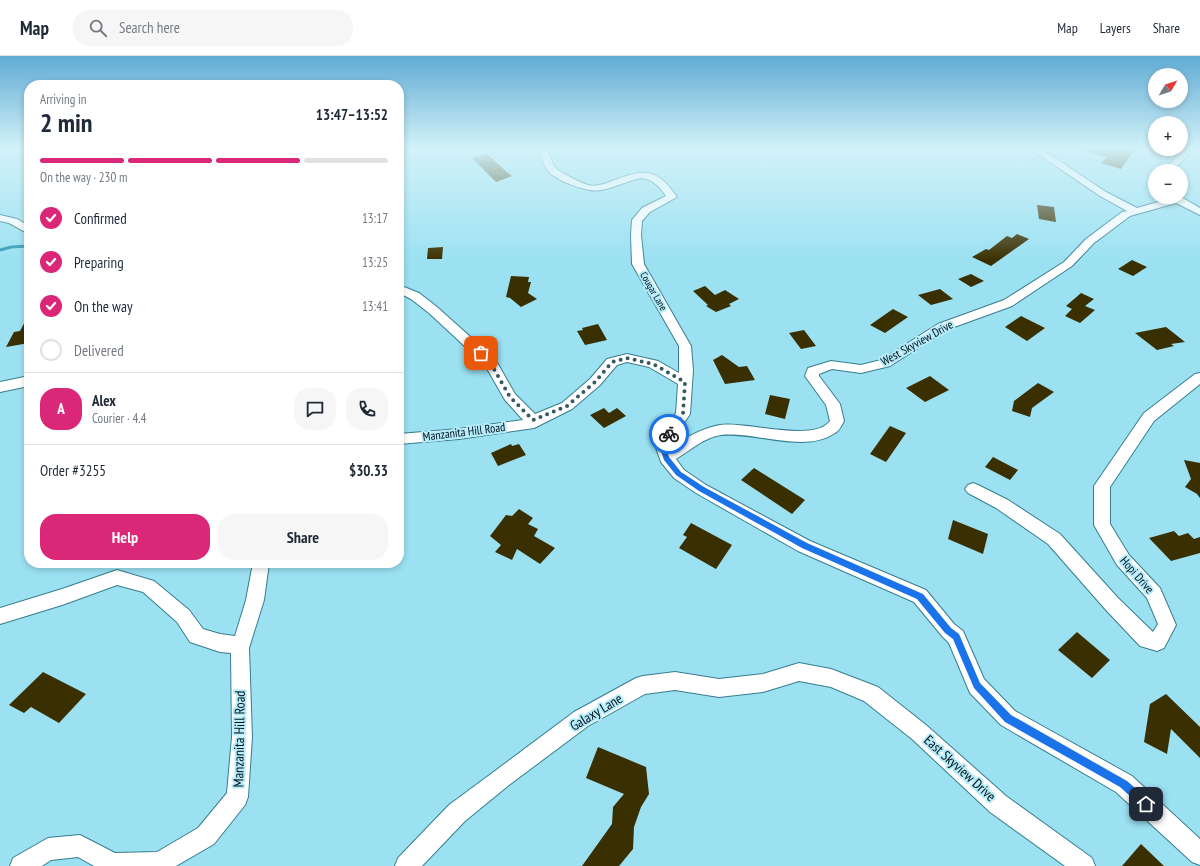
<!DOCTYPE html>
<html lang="en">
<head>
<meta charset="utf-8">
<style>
  body { margin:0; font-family:"PT Sans Narrow",sans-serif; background:#f6f6f7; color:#1f2937; height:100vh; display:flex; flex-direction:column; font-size:15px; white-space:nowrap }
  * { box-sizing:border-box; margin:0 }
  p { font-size:13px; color:#747a83 }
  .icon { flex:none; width:22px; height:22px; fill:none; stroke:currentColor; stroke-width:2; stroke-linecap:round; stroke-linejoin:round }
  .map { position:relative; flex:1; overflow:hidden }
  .side { position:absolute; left:24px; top:24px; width:380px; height:488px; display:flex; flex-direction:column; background:#fff; border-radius:16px; box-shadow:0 2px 6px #0003 }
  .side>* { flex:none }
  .needle { width:26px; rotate:51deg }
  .fabs { position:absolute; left:1148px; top:12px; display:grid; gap:8px }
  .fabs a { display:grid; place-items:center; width:40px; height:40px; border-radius:50%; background:#fff; box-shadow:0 2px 6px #0003; font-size:20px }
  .pin { position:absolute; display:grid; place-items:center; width:34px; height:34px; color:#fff; margin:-17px; border-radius:8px; box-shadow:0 2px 6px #0006 }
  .courier { position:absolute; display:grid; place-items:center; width:40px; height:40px; margin:-20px; border:3px solid #1a73e8; border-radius:50%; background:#fff; color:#222; box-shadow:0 1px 5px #0007 }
  .head em { font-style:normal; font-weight:700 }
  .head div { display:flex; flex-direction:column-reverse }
  .head { display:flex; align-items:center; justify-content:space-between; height:68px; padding:0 16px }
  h1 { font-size:26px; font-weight:700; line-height:30px }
  .bar { display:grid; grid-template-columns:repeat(4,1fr); gap:6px 4px; align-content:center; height:48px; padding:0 16px }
  .bar i { height:5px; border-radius:3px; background:#e0e1e3 }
  .bar .active { background:#db2777 }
  .bar p { grid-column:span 4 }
  .line { display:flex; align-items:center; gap:10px; padding:0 16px; border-top:1px solid #e0e1e3 }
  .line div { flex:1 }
  .round { display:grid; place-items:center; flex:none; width:42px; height:42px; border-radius:16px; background:#f6f6f7 }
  ol { padding:0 16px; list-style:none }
  li { display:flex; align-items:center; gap:12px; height:44px }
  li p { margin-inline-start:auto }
  li .icon { padding:4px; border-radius:50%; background:#db2777; color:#fff; stroke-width:4 }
  li:last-child { color:#747a83 }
  li i { width:22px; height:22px; border:2px solid #e0e1e3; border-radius:50% }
  .action { display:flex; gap:8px; margin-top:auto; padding:8px 16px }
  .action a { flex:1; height:46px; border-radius:16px; background:#db2777; color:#fff; font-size:16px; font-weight:700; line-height:46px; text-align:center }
  .action a+a { background:#f6f6f7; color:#1f2937 }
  header { display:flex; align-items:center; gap:24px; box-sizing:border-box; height:56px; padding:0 20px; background:#fff; border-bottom:1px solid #e0e1e3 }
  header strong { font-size:19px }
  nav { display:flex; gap:22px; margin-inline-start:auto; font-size:14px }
  .search { width:280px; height:36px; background:#f6f6f7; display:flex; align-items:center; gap:10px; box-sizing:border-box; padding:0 14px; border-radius:16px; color:#747a83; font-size:15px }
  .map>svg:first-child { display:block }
</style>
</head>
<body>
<header>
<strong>Map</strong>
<div class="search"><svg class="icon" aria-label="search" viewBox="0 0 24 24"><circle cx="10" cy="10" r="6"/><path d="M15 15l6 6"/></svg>Search here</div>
<nav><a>Map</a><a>Layers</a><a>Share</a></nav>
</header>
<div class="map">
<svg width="1200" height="810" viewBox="0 0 1200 810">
  <rect width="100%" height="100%" fill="#9be1f2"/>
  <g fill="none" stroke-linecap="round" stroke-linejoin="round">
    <!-- stream -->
    <polyline stroke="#349db4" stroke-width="3" points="0,194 11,191 29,190"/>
  </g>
  <!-- building -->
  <g fill="#3a2f00">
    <polygon points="1085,92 1136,92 1121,113 1101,107 1107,101 1085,95"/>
    <polygon points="487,98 508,117 512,120 496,126 472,102"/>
    <polygon points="1037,149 1054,151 1056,166 1039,163"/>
    <polygon points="1017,178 1029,183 991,210 972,201 986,193 989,194 1007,180 1012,182"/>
    <polygon points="443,191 442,203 427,203 428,192"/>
    <polygon points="1132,204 1147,211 1133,220 1118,213"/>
    <polygon points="971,218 984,225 971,231 958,223"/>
    <polygon points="511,220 529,221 528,226 531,226 528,237 537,243 521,251 510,242 506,241"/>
    <polygon points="705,230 715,239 725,234 739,243 729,248 731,250 716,256 706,250 708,249 693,235"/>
    <polygon points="940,233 953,243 931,249 918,239"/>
    <polygon points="1081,237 1094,243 1085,250 1095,254 1080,267 1065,260 1072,253 1066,250"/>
    <polygon points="893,253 908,261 885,277 870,269"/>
    <polygon points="29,258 29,287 6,291 14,276 20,275"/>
    <polygon points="1021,260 1045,272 1027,285 1005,271"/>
    <polygon points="598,268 607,284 585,289 577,275 583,274 582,272"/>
    <polygon points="1166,271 1185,286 1171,288 1174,290 1157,294 1135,277"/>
    <polygon points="804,274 816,290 801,293 789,277"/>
    <polygon points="722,299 739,311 747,310 755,324 725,328 713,304"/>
    <polygon points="930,320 949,334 925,346 906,332"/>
    <polygon points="1038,327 1054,336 1032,352 1030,361 1012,355 1014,345"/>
    <polygon points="770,339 790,343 785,363 765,358"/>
    <polygon points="604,352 609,357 617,352 626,360 604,372 590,359"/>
    <polygon points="890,370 906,377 886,406 870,398"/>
    <polygon points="511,388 512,390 519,388 526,399 498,410 491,397"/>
    <polygon points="993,401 1018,414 1010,424 985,411"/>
    <polygon points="1184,404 1200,407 1200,442 1197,438 1185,431 1191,423"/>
    <polygon points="754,412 805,444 792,458 741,424"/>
    <polygon points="519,453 533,462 528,468 538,473 534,480 555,492 540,508 517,493 512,504 495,496 501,489 490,480 506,459 512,460"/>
    <polygon points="953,464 988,478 983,498 948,483"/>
    <polygon points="691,467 732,489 716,513 679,492 687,481 683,479"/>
    <polygon points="1174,475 1179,480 1188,477 1194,483 1200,481 1200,497 1171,505 1149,482"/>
    <polygon points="1077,576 1110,604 1092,622 1058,594"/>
    <polygon points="43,616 86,638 59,667 31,651 24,657 9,649"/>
    <polygon points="1166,638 1200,671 1200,702 1171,673 1167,698 1144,686 1150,648"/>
    <polygon points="598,691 646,711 649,738 641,751 634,771 633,793 619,810 582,810 612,768 613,751 624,738 586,722"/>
    <polygon points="1141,788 1164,810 1122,810"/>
  </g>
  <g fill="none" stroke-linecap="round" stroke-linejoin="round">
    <defs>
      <g id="minor">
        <polygon points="492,92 502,92 493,98 489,95"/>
        <path d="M 539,92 L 547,92 L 554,110 L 558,114 C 564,118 581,127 588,129 C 595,131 605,128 612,125 C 644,113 656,111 677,141 L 650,156 L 642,165 L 641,179 L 644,208 L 691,290 L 693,314 L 690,358 L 669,389 L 670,392 C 685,382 702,372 720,369 C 746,365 814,387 830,365 L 826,349 L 805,320 L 808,312 L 831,305 L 861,309 L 881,304 L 938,268 L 1004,244 L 1064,206 L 1086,183 L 1122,156 L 1127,155 L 1100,140 L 1032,94 L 1031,92 L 1040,92 L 1106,136 L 1137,152 L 1172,142 L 1171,141 L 1181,141 L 1200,152 L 1200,159 L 1176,147 L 1130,160 L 1094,187 L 1072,210 L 1012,250 L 946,274 L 890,310 L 861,317 L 832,313 L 819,318 L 819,320 L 840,348 L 844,365 C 842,369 839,375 835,377 C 805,398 755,375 721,379 C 705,381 689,395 676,403 L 684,414 L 706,429 L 810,485 L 926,534 L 954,568 L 963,575 L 984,623 L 1015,655 L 1132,720 L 1200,783 L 1200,809 L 1192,806 L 1116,736 L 1001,669 L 970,637 L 949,587 L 942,580 L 914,546 L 798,495 L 696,437 L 674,422 L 661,406 L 655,389 L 676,357 L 678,328 L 649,311 L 627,306 L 617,309 L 600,329 L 572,353 L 534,372 L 459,383 L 399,388 L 399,378 L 459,373 L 523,364 L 505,344 L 485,309 L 429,257 L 411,243 L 399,237 L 399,229 L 419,237 L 437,251 L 495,303 L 515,338 L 535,358 L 562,347 L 590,323 L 607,303 L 627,298 L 658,305 L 679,317 L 679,290 L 632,208 L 631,179 L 632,164 L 642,152 L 666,140 C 660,131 654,124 642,122 C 628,124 615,132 601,134 C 588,137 557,125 548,115 C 543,108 541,100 539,92 Z"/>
        <polygon points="1183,92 1191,92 1187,100 1173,115 1163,115 1180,97"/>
        <polygon points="0,159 17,163 29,170 29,178 9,167 0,165"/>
        <polygon points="1200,317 1200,328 1154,365 1110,431 1110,468 1129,499 1160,532 1176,569 1164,592 1157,595 1140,590 1106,554 1048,488 996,452 968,437 965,433 968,429 973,427 978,429 1008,444 1060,478 1118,542 1153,576 1158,568 1147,542 1117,509 1094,469 1094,430 1144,357 1195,318"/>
        <polygon points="29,320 29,330 0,336 0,326"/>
        <polygon points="253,507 269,507 264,544 249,592 252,681 248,741 245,749 214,788 176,810 94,810 78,801 51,804 42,810 10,810 13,802 48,782 80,779 115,797 157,796 198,772 227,737 232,681 231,597 220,596 190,586 177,566 143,536 117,529 62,549 0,568 0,552 62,533 117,514 154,525 189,554 203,573 220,578 235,580 246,544"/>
        <polygon points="799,607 831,613 878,631 926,669 1006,740 1092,802 1095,810 1065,810 990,756 912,683 864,645 831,631 799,625 763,636 719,641 675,634 645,638 588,670 509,729 465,765 422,810 395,810 398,802 449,749 495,715 574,656 636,622 643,620 675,616 719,623 763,618"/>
      </g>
    </defs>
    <!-- minor casing -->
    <use href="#minor" stroke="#377d8d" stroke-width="2"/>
    <!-- minor -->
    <use href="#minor" fill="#fff" fill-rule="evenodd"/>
  </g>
  <!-- sky -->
  <linearGradient id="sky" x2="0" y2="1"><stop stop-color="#60abd3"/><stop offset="0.45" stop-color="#d2f2f9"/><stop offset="1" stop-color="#d2f2f9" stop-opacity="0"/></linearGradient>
  <rect width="1200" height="205" fill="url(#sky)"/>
  <!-- route -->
  <polygon fill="#1a73e8" points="669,375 672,378 665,389 669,401 681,416 704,431 807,487 923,538 951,572 959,578 980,627 1011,659 1127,725 1149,744 1150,748 1149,751 1146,752 1142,751 1120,731 1005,666 974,632 953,583 945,577 917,543 802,492 699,435 676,419 664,404 659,389 667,376"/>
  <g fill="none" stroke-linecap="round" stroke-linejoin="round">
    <!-- done -->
    <polyline stroke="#365a63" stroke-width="4" stroke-dasharray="0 7.2" points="481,297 490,306 510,341 533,364 567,350 595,326 612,306 627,302 653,308 685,326 683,358 669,378"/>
  </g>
  <g text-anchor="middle" stroke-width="4" stroke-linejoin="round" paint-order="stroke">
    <!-- far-street labels -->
    <g font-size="10" fill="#001116" stroke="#b5ebfa">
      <text transform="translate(654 235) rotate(60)" y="4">Cougar Lane</text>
    </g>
    <!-- street labels -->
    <g font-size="12" fill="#001116" stroke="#b5ebfa">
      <text transform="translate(917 287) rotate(-29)" y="4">West Skyview Drive</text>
      <text transform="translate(464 376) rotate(-7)" y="4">Manzanita Hill Road</text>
      <text transform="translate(1137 519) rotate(49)" y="4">Hopi Drive</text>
    </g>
    <!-- near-street labels -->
    <g font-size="14" fill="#001116" stroke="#b5ebfa">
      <text transform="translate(596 656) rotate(-31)" y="5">Galaxy Lane</text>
      <text transform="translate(239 683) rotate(-89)" y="5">Manzanita Hill Road</text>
      <text transform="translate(960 712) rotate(42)" y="5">East Skyview Drive</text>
    </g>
  </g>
</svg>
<div class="fabs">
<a><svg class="needle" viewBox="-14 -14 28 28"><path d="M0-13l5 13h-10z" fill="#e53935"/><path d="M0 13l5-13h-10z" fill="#747a83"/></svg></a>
<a>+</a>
<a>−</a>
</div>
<div class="pin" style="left:481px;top:297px;background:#ea580c"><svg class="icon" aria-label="bag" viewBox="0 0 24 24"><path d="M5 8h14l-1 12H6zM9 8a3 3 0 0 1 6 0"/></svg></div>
<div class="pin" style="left:1146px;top:748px;background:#1f2937"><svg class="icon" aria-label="home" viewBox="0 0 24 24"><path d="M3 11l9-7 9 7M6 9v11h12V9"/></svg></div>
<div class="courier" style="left:669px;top:378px"><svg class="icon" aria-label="bike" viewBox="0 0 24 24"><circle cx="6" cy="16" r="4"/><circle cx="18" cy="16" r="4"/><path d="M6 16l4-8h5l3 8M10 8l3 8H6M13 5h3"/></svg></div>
<section class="side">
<div class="head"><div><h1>2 min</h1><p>Arriving in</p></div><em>13:47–13:52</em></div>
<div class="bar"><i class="active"></i><i class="active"></i><i class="active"></i><i></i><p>On the way · 230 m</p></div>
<ol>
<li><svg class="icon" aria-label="check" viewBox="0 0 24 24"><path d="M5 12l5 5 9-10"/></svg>Confirmed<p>13:17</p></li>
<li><svg class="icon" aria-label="check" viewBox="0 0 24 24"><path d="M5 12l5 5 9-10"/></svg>Preparing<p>13:25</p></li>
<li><svg class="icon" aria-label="check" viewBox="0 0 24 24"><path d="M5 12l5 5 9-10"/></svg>On the way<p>13:41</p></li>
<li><i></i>Delivered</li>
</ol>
<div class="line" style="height:72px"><b class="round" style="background:#db2777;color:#fff">A</b><div><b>Alex</b><p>Courier · 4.4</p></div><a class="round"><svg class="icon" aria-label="chat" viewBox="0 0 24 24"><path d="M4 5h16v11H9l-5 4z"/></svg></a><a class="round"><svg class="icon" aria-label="phone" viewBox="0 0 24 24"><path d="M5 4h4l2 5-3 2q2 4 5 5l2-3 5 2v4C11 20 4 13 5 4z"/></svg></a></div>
<div class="line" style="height:52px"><div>Order #3255</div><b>$30.33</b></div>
<div class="action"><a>Help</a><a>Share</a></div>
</section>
</div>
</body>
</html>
